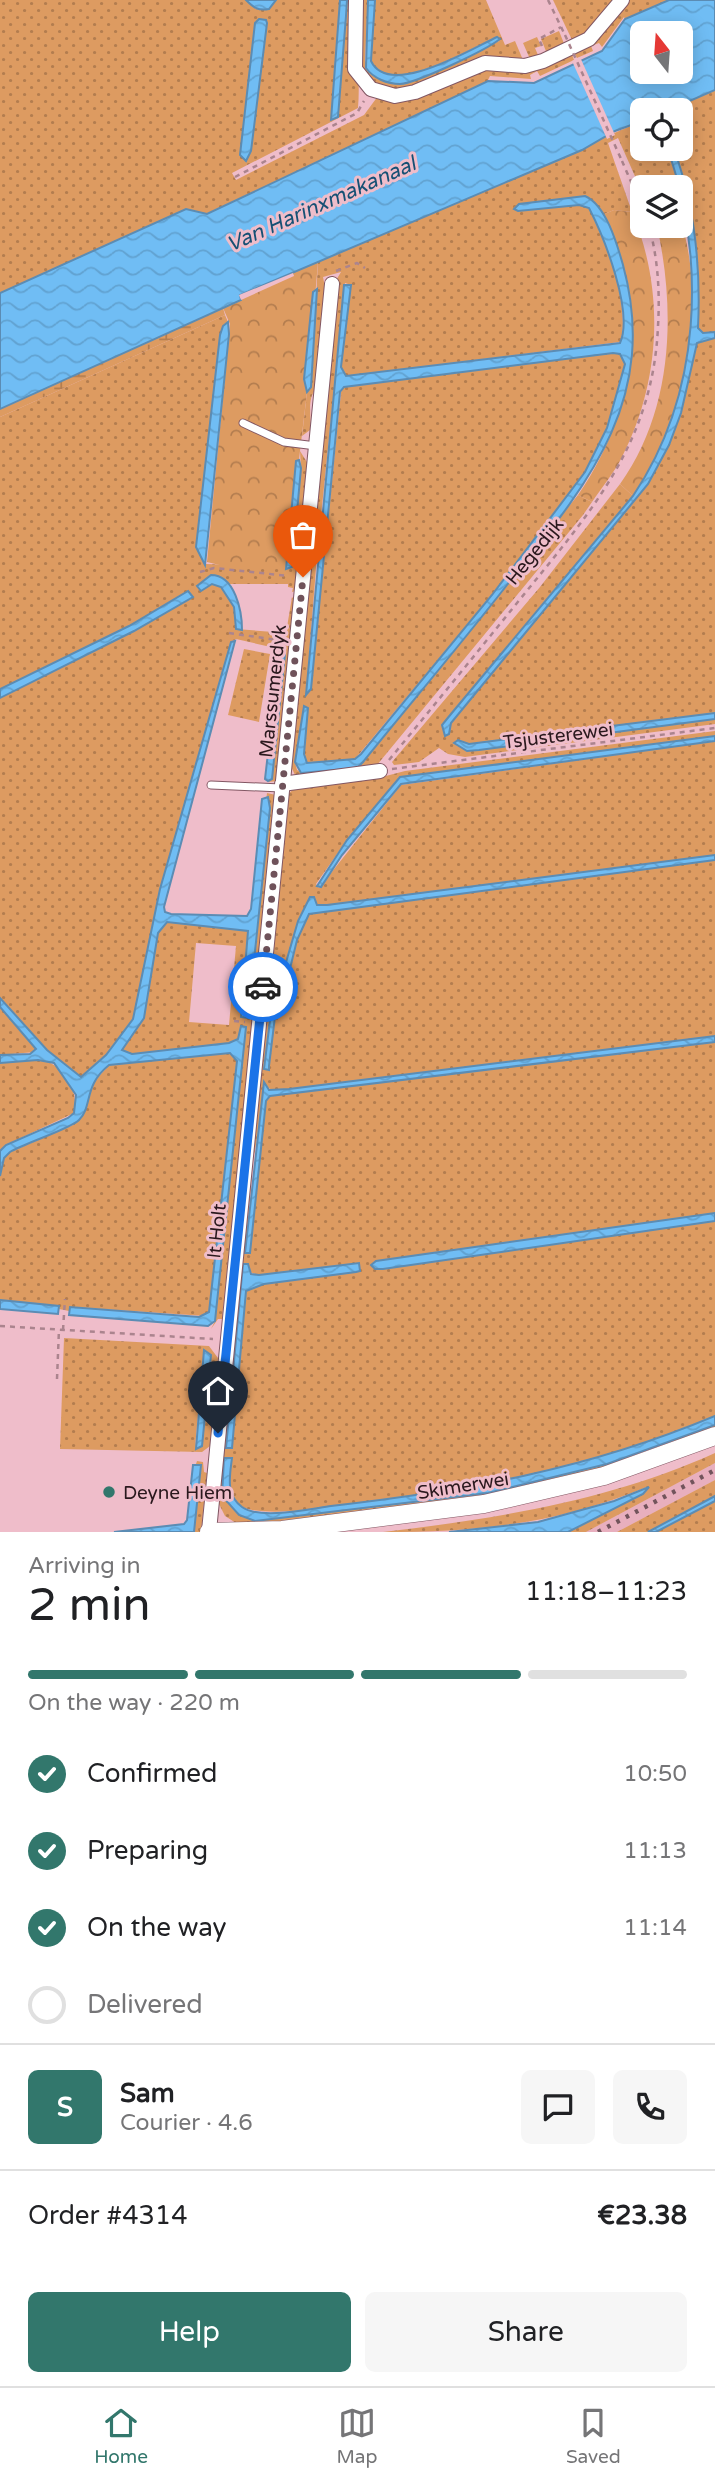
<!DOCTYPE html>
<html lang="en">
<head>
<meta charset="utf-8">
<style>
  body { margin:0; font-family:"Varela Round",sans-serif; background:#f6f6f6; color:#202124; height:100vh; display:flex; flex-direction:column; font-size:26px; white-space:nowrap }
  * { box-sizing:border-box; margin:0 }
  p { font-size:23px; color:#757577 }
  .icon { flex:none; width:38px; height:38px; fill:none; stroke:currentColor; stroke-width:2; stroke-linecap:round; stroke-linejoin:round }
  .map { position:relative; height:1532px; overflow:hidden }
  .drawer { display:flex; flex-direction:column; background:#fff; flex:1 }
  .drawer>* { flex:none }
  .needle { width:46px; rotate:343deg }
  .controls { position:absolute; left:630px; top:21px; display:grid; gap:14px }
  .controls a { display:grid; place-items:center; width:63px; height:63px; border-radius:10px; background:#fff; box-shadow:0 4px 18px #0003; font-size:35px }
  .pin { position:absolute; display:grid; place-items:center; width:60px; height:60px; color:#fff; margin:-72px -30px; border-radius:50% 50% 50% 0; rotate:-45deg; box-shadow:0 0 7px #0007 }
  .pin .icon { rotate:45deg }
  .courier { position:absolute; display:grid; place-items:center; width:70px; height:70px; margin:-35px; border:5px solid #1a73e8; border-radius:50%; background:#fff; color:#222; box-shadow:0 2px 9px #0007 }
  .summary em { font-style:normal; font-weight:600 }
  .summary div { display:flex; flex-direction:column-reverse }
  .summary { display:flex; align-items:center; justify-content:space-between; height:119px; padding:0 28px }
  h1 { font-size:46px; font-weight:600; line-height:52px }
  .bar { display:grid; grid-template-columns:repeat(4,1fr); gap:10px 7px; align-content:center; height:84px; padding:0 28px }
  .bar i { height:9px; border-radius:5px; background:#e0e0e0 }
  .bar .on { background:#32776c }
  .bar p { grid-column:span 4 }
  .line { display:flex; align-items:center; gap:18px; padding:0 28px; border-top:2px solid #e0e0e0 }
  .line div { flex:1 }
  .round { display:grid; place-items:center; flex:none; width:74px; height:74px; border-radius:10px; background:#f6f6f6 }
  ol { padding:0 28px; list-style:none }
  li { display:flex; align-items:center; gap:21px; height:77px }
  li p { margin-inline-start:auto }
  li .icon { padding:7px; border-radius:50%; background:#32776c; color:#fff; stroke-width:4 }
  li:last-child { color:#757577 }
  li i { width:38px; height:38px; border:4px solid #e0e0e0; border-radius:50% }
  .action { display:flex; gap:14px; margin-top:auto; padding:14px 28px }
  .action a { flex:1; height:80px; border-radius:10px; background:#32776c; color:#fff; font-size:28px; font-weight:600; line-height:80px; text-align:center }
  .action a+a { background:#f6f6f6; color:#202124 }
  .tabs { display:flex; justify-content:space-around; align-items:center; height:98px; border-top:2px solid #e0e0e0; background:#fff; font-size:19px; color:#757577 }
  .tabs a { display:grid; justify-items:center; gap:4px }
  .tabs .on { color:#32776c }
  .map>svg:first-child { display:block }
</style>
</head>
<body>
<div class="map">
<svg width="715" height="1532" viewBox="0 0 715 1532">
  <defs>
    <pattern id="grass-dots" width="8" height="8" patternUnits="userSpaceOnUse" patternTransform="scale(1.75)"><rect width="8" height="8" fill="#dd9b61"/><path d="M2 2h.1M6 6h.1" fill="none" stroke="#b37d4f" stroke-width="1.8" stroke-linecap="round"/></pattern>
    <pattern id="forest-crowns" width="20" height="18" patternUnits="userSpaceOnUse" patternTransform="scale(1.75)"><rect width="20" height="18" fill="#dd9b61"/><path d="M2 6a3 3 0 1 1 6 0M12 15a3 3 0 1 1 6 0" fill="none" stroke="#b37d4f"/></pattern>
    <pattern id="wetland-marsh" width="20" height="14" patternUnits="userSpaceOnUse" patternTransform="scale(1.75)"><rect width="20" height="14" fill="#dd9b61"/><path d="M1 5h8M5 5V1M11 12h8M15 12V8" fill="none" stroke="#b37d4f"/></pattern>
    <pattern id="water-waves" width="16" height="10" patternUnits="userSpaceOnUse" patternTransform="scale(1.75)"><rect width="16" height="10" fill="#70bdf4"/><path d="M0 5q4-4 8 0t8 0" fill="none" stroke="#61a2d1"/></pattern>
  </defs>
  <rect width="100%" height="100%" fill="#efbdca"/>
  <!-- built -->
  <polygon fill="#e8afbe" points="715,1463 715,1480 617,1532 586,1532"/>
  <!-- grass -->
  <g fill="url(#grass-dots)" fill-rule="evenodd">
    <path d="M 0,0 L 246,0 L 256,9 L 269,9 L 276,0 L 340,0 L 332,120 L 338,117 L 347,0 L 353,0 C 354,35 361,74 358,108 L 232,173 L 236,180 L 364,115 L 378,96 L 469,72 L 571,52 L 574,60 L 540,76 L 537,71 L 530,75 L 531,79 L 490,76 L 487,82 L 206,214 L 186,209 L 0,293 Z"/>
    <path d="M 359,0 L 368,0 L 365,60 L 370,73 L 376,77 L 416,80 L 499,41 L 497,37 C 470,48 389,99 371,61 L 375,0 L 486,0 L 505,45 L 515,41 L 523,60 L 388,93 L 360,73 Z"/>
    <polygon points="553,0 617,0 595,29 573,42"/>
    <polygon points="628,0 669,0 625,19 624,17 602,47 599,43 591,46 593,51 577,58 573,51"/>
    <polygon points="559,31 565,46 548,56 541,39"/>
    <polygon points="537,37 541,46 535,48 538,55 530,59 523,43"/>
    <path d="M 715,90 L 715,332 L 703,333 L 698,328 C 701,266 694,208 674,149 L 681,149 L 681,110 L 669,110 Z"/>
    <path d="M 642,121 L 642,149 L 668,149 L 680,187 L 642,187 L 642,192 L 618,138 L 608,143 L 632,212 L 614,210 L 602,215 L 595,204 L 585,196 L 514,207 L 518,211 L 579,205 L 589,208 C 595,220 603,231 607,243 C 615,265 629,322 620,342 L 346,376 L 341,367 L 351,285 L 345,283 L 317,555 L 306,695 L 311,689 L 341,392 L 344,387 L 613,353 L 620,354 L 625,364 L 607,428 L 585,472 L 492,595 L 355,759 L 307,763 L 304,754 L 308,708 L 304,706 L 295,762 L 297,770 C 311,779 350,773 363,762 L 578,495 L 592,502 L 583,515 L 377,765 C 358,777 315,782 295,775 L 288,760 L 289,748 L 335,282 L 341,272 L 323,277 L 326,292 L 317,387 C 306,400 312,414 310,430 L 302,436 L 307,392 L 311,387 L 318,262 Z"/>
    <path d="M 225,315 L 228,322 L 220,336 L 196,547 L 206,564 L 292,567 L 301,468 L 300,451 L 310,467 L 299,590 L 292,592 L 293,588 L 288,587 L 288,584 L 228,584 L 223,579 L 212,584 C 232,587 236,612 236,629 L 286,633 L 292,597 L 296,601 L 278,781 L 268,782 L 272,779 L 284,650 L 236,639 L 231,642 L 160,889 L 133,1019 L 106,1055 L 81,1077 L 47,1050 L 0,998 L 0,698 L 134,631 L 193,597 L 188,591 L 129,626 L 0,689 L 0,417 Z"/>
    <polygon points="715,338 715,713 469,744 458,740 467,751 472,751 715,719 715,724 465,757 448,754 439,748 419,762 394,765 392,762 540,587 620,484 633,496 451,714 442,725 448,731 451,723 648,484 669,445 681,413 697,343"/>
    <polygon points="244,649 270,654 259,722 228,715"/>
    <path d="M 715,731 L 715,736 L 400,778 L 347,840 L 316,884 L 319,888 L 401,785 L 715,741 L 715,855 L 327,905 L 317,906 L 314,897 L 310,897 L 298,921 L 280,983 L 275,992 L 268,1070 L 277,1000 L 287,981 L 297,940 L 309,914 L 715,860 L 715,1036 L 289,1089 L 272,1090 L 267,1087 L 253,1160 L 245,1252 L 250,1253 L 266,1101 L 270,1096 L 715,1042 L 715,1213 L 373,1262 L 383,1269 L 715,1221 L 715,1416 C 674,1433 634,1449 591,1461 C 544,1475 271,1529 241,1506 C 226,1495 229,1474 228,1457 L 224,1458 L 222,1496 L 255,1521 L 488,1493 L 643,1453 L 715,1424 L 715,1429 L 597,1473 L 499,1496 L 291,1523 L 236,1523 L 225,1516 L 216,1498 L 289,793 L 295,788 L 382,777 L 405,771 ZM 308,1270 L 356,1272 L 264,1284 L 246,1291 L 232,1448 L 226,1448 L 240,1292 L 249,1272 L 259,1275 Z"/>
    <path d="M 267,793 L 276,795 L 222,1319 L 218,1319 L 211,1329 L 215,1321 L 246,1027 L 240,1031 L 238,1040 L 229,1043 L 132,1054 L 122,1050 L 146,1008 L 158,933 L 167,922 L 248,931 L 241,1016 ZM 196,943 L 236,946 L 229,1025 L 189,1022 Z"/>
    <polygon points="0,1007 35,1045 35,1052 0,1055"/>
    <polygon points="230,1052 237,1061 209,1312 206,1316 70,1307 69,1311 59,1309 58,1306 0,1300 0,1176 4,1158 10,1152 73,1125 85,1109 91,1085 109,1065"/>
    <path d="M 38,1060 C 62,1061 80,1090 74,1113 L 6,1145 L 0,1151 L 0,1063 Z"/>
    <path d="M 64,1338 L 209,1346 L 218,1358 L 210,1446 L 202,1452 L 60,1449 ZM 204,1351 L 211,1355 L 195,1447 Z"/>
    <path d="M 715,1453 L 715,1463 L 586,1532 L 568,1532 L 643,1494 L 647,1487 C 557,1524 479,1532 383,1532 C 495,1519 612,1500 715,1453 Z"/>
    <polygon points="197,1461 203,1462 204,1472 207,1473 201,1532 194,1532 201,1466 196,1464"/>
    <polygon points="715,1480 715,1496 648,1532 617,1532"/>
    <polygon points="715,1501 715,1532 656,1532"/>
  </g>
  <!-- forest -->
  <g fill="url(#forest-crowns)">
    <path d="M 614,210 L 632,212 C 665,290 661,381 622,457 C 614,473 602,487 592,502 L 578,495 C 637,410 648,308 602,215 Z"/>
    <path d="M 681,220 C 708,314 687,416 633,496 L 620,484 C 673,410 676,312 657,226 L 681,226 Z"/>
    <polygon points="318,262 307,392 286,569 232,568 207,562 230,324 223,308 241,300 239,295"/>
  </g>
  <!-- wetland -->
  <polygon fill="url(#wetland-marsh)" points="223,308 225,315 0,417 0,409"/>
  <!-- water -->
  <g fill="url(#water-waves)" stroke="#5b8cb4" stroke-width="2" fill-rule="evenodd">
    <path d="M 246,0 L 276,0 L 269,9 C 258,11 254,8 246,0 Z"/>
    <polygon points="340,0 347,0 346,16 338,117 331,120"/>
    <path d="M 368,0 L 375,0 L 371,61 C 389,99 471,49 497,37 L 500,39 C 486,50 417,83 400,84 C 387,84 373,78 366,68 Z"/>
    <path d="M 669,0 L 715,0 L 715,90 L 669,110 L 642,110 L 642,121 L 615,131 L 582,150 L 240,295 L 241,300 L 0,409 L 0,293 L 186,209 L 207,214 L 488,81 L 534,83 L 602,51 L 625,19 ZM 642,33 L 681,33 L 681,72 L 642,72 Z"/>
    <polygon points="259,19 266,20 267,23 251,151 246,161 240,155 255,23"/>
    <path d="M 668,149 L 674,149 C 695,207 701,266 698,328 L 703,333 L 715,332 L 715,338 L 697,343 L 681,413 L 669,445 L 648,484 L 451,723 L 449,734 L 445,736 L 442,725 L 451,714 L 633,496 C 702,393 706,262 668,149 Z"/>
    <path d="M 585,196 C 606,205 617,244 623,265 C 660,401 586,486 507,585 C 460,645 411,703 363,762 L 357,768 L 301,773 L 295,762 L 304,706 L 308,708 L 304,754 L 307,763 L 355,759 L 361,754 L 492,595 L 585,472 L 607,428 L 625,364 L 620,354 L 613,353 L 344,387 L 340,392 L 311,689 L 306,695 L 344,285 L 351,285 L 341,367 L 346,376 L 620,343 C 634,312 604,237 589,208 L 579,205 L 518,211 L 514,209 L 519,204 Z"/>
    <polygon points="317,289 311,387 307,392 304,379 312,301 313,292"/>
    <polygon points="228,322 229,334 205,565 196,547 220,335 223,326"/>
    <polygon points="299,460 301,468 292,567 286,569 296,461"/>
    <path d="M 211,575 C 235,575 242,611 242,630 L 236,629 L 234,607 L 221,587 L 212,584 L 201,591 L 197,586 Z"/>
    <polygon points="188,591 193,597 134,631 0,698 0,689 129,626"/>
    <path d="M 235,641 L 164,907 L 165,912 L 171,914 L 247,916 L 251,909 L 262,799 L 268,797 L 270,808 L 248,1018 L 241,1017 L 248,931 L 167,922 L 158,933 L 144,1018 L 122,1050 L 132,1054 L 229,1043 L 238,1039 L 241,1026 L 246,1027 L 215,1321 L 208,1326 L 69,1315 L 70,1307 L 199,1317 L 209,1312 L 237,1061 L 230,1053 L 109,1065 C 83,1086 93,1106 79,1120 C 70,1129 25,1143 10,1152 L 4,1158 L 0,1176 L 0,1151 L 6,1145 L 68,1118 L 74,1113 L 76,1095 L 54,1063 L 38,1060 L 0,1063 L 0,1055 L 30,1054 L 36,1049 L 0,1007 L 0,998 L 47,1050 L 81,1077 L 106,1055 L 133,1019 L 160,889 L 231,642 Z"/>
    <polygon points="280,649 284,650 285,654 272,779 268,781 265,779"/>
    <polygon points="715,713 715,719 479,750 467,751 454,743 458,740 469,744"/>
    <polygon points="715,736 715,741 401,784 342,855 321,887 317,886 347,840 400,777"/>
    <polygon points="715,855 715,860 309,914 297,940 287,981 277,1000 269,1066 269,1070 264,1069 273,996 280,983 298,921 310,897 314,897 317,905 327,905"/>
    <polygon points="715,1036 715,1042 270,1096 266,1101 250,1253 245,1253 264,1082 269,1090 289,1089"/>
    <polygon points="715,1213 715,1221 383,1269 375,1269 371,1265 376,1261"/>
    <polygon points="359,1263 360,1271 356,1272 264,1284 246,1291 232,1448 226,1448 243,1264 248,1264 251,1274 259,1275"/>
    <polygon points="0,1300 59,1306 58,1314 0,1309"/>
    <polygon points="204,1350 211,1355 202,1446 196,1449"/>
    <path d="M 715,1416 L 715,1425 L 607,1464 L 488,1493 L 255,1521 L 239,1515 L 222,1496 L 224,1458 L 232,1458 C 230,1475 225,1495 242,1507 C 260,1520 309,1509 331,1506 C 469,1490 586,1470 715,1416 Z"/>
    <polygon points="193,1465 201,1465 194,1532 114,1532 184,1524 187,1520"/>
    <polygon points="649,1487 643,1494 568,1532 449,1532 538,1522 614,1501"/>
    <polygon points="715,1496 715,1501 656,1532 648,1532"/>
  </g>
  <!-- pier -->
  <g fill="#efbdca">
    <polygon points="580,57 615,135 607,139 572,61"/>
    <polygon points="293,273 294,276 241,300 239,295"/>
  </g>
  <g fill="none" stroke-linecap="round" stroke-linejoin="round">
    <defs>
      <g id="service">
        <polyline points="243,423 284,442 316,446"/>
        <polyline points="211,785 281,788"/>
      </g>
      <g id="minor">
        <polyline points="356,0 355,69 371,89 395,96 415,92 485,63 525,66 543,61 589,39 622,0"/>
        <polyline points="282,784 380,771"/>
        <polyline points="209,1531 332,284"/>
      </g>
      <polyline id="tertiary" points="209,1532 282,1530 484,1504 604,1476 715,1436"/>
    </defs>
    <!-- service casing -->
    <use href="#service" stroke="#825763" stroke-width="9"/>
    <!-- minor casing -->
    <use href="#minor" stroke="#825763" stroke-width="16"/>
    <!-- tertiary casing -->
    <use href="#tertiary" stroke="#825763" stroke-width="19"/>
    <!-- path -->
    <g stroke="#ab848e" stroke-width="2.5" stroke-dasharray="5 5" stroke-linecap="butt">
      <polyline points="548,0 565,35"/>
      <polyline points="542,46 539,39 561,27"/>
      <polyline points="622,161 642,207"/>
      <polyline points="235,177 357,113 364,101"/>
      <polyline points="336,271 357,263 365,268"/>
      <polyline points="200,572 214,568 289,576"/>
      <polyline points="229,633 284,641"/>
      <path d="M 389,760 C 432,708 474,656 517,603 C 588,515 653,445 658,326 C 660,292 658,259 649,226"/>
      <polyline points="392,769 715,728"/>
      <polyline points="234,1021 245,1022"/>
      <polyline points="0,1326 213,1339"/>
      <polyline points="63,1330 65,1299"/>
      <polyline points="57,1379 59,1329"/>
    </g>
    <!-- service -->
    <use href="#service" stroke="#fff" stroke-width="7"/>
    <!-- minor -->
    <use href="#minor" stroke="#fff" stroke-width="14"/>
    <!-- tertiary -->
    <use href="#tertiary" stroke="#fff" stroke-width="18"/>
    <!-- rail -->
    <polyline stroke="#72545c" stroke-width="4.5" stroke-dasharray="3.5 7" stroke-linecap="butt" points="598,1532 715,1470"/>
    <!-- path-bridge -->
    <polyline stroke="#ab848e" stroke-width="2.5" stroke-dasharray="5 5" stroke-linecap="butt" points="565,35 622,161"/>
  </g>
  <g fill="none" stroke-linecap="round" stroke-linejoin="round">
    <!-- done -->
    <polyline stroke="#6f525a" stroke-width="7" stroke-dasharray="0 12.6" points="263,987 303,577"/>
    <!-- route -->
    <polyline stroke="#1a73e8" stroke-width="9" points="218,1433 263,987"/>
  </g>
  <!-- markers -->
  <circle fill="#32776c" stroke="#efbdca" stroke-width="2.5" cx="109" cy="1492" r="7"/>
  <g text-anchor="middle" stroke-width="6" stroke-linejoin="round" paint-order="stroke">
    <!-- street labels -->
    <g font-size="19" fill="#2a181d" stroke="#efbdca">
      <text transform="translate(534 551) rotate(-51)" y="7">Hegedijk</text>
      <text transform="translate(272 691) rotate(-84)" y="7">Marssumerdyk</text>
      <text transform="translate(558 735) rotate(-7)" y="7">Tsjusterewei</text>
      <text transform="translate(216 1231) rotate(-84)" y="7">It Holt</text>
      <text transform="translate(463 1485) rotate(-9)" y="7">Skimerwei</text>
    </g>
    <!-- poi labels -->
    <g font-size="19" fill="#2a181d" stroke="#efbdca" text-anchor="start">
      <text x="123" y="1499">Deyne Hiem</text>
    </g>
    <!-- water labels -->
    <g font-size="21" font-style="italic" fill="#165074" stroke="#efbdca">
      <text transform="translate(321 204) rotate(-24)" y="7">Van Harinxmakanaal</text>
    </g>
  </g>
</svg>
<div class="controls">
<a><svg class="needle" viewBox="-14 -14 28 28"><path d="M0-13l5 13h-10z" fill="#e53935"/><path d="M0 13l5-13h-10z" fill="#757577"/></svg></a>
<a><svg class="icon" aria-label="locate" viewBox="0 0 24 24"><circle cx="12" cy="12" r="6"/><path d="M12 2v4M12 18v4M2 12h4M18 12h4"/></svg></a>
<a><svg class="icon" aria-label="layers" viewBox="0 0 24 24"><path d="M12 4l9 5-9 5-9-5zM3 14l9 5 9-5"/></svg></a>
</div>
<div class="pin" style="left:303px;top:577px;background:#ea580c"><svg class="icon" aria-label="bag" viewBox="0 0 24 24"><path d="M5 8h14l-1 12H6zM9 8a3 3 0 0 1 6 0"/></svg></div>
<div class="pin" style="left:218px;top:1433px;background:#1f2937"><svg class="icon" aria-label="home" viewBox="0 0 24 24"><path d="M3 11l9-7 9 7M6 9v11h12V9"/></svg></div>
<div class="courier" style="left:263px;top:987px"><svg class="icon" aria-label="car" viewBox="0 0 24 24"><path d="M5 17H2v-5l4-1 3-4h7l3 4 3 1v5h-3M9 17h6M6 11h13"/><circle cx="7" cy="17" r="2"/><circle cx="17" cy="17" r="2"/></svg></div>
</div>
<section class="drawer">
<div class="summary"><div><h1>2 min</h1><p>Arriving in</p></div><em>11:18–11:23</em></div>
<div class="bar"><i class="on"></i><i class="on"></i><i class="on"></i><i></i><p>On the way · 220 m</p></div>
<ol>
<li><svg class="icon" aria-label="check" viewBox="0 0 24 24"><path d="M5 12l5 5 9-10"/></svg>Confirmed<p>10:50</p></li>
<li><svg class="icon" aria-label="check" viewBox="0 0 24 24"><path d="M5 12l5 5 9-10"/></svg>Preparing<p>11:13</p></li>
<li><svg class="icon" aria-label="check" viewBox="0 0 24 24"><path d="M5 12l5 5 9-10"/></svg>On the way<p>11:14</p></li>
<li><i></i>Delivered</li>
</ol>
<div class="line" style="height:126px"><b class="round" style="background:#32776c;color:#fff">S</b><div><b>Sam</b><p>Courier · 4.6</p></div><a class="round"><svg class="icon" aria-label="chat" viewBox="0 0 24 24"><path d="M4 5h16v11H9l-5 4z"/></svg></a><a class="round"><svg class="icon" aria-label="phone" viewBox="0 0 24 24"><path d="M5 4h4l2 5-3 2q2 4 5 5l2-3 5 2v4C11 20 4 13 5 4z"/></svg></a></div>
<div class="line" style="height:91px"><div>Order #4314</div><b>€23.38</b></div>
<div class="action"><a>Help</a><a>Share</a></div>
</section>
<nav class="tabs">
<a class="on"><svg class="icon" aria-label="home" viewBox="0 0 24 24"><path d="M3 11l9-7 9 7M6 9v11h12V9"/></svg>Home</a>
<a><svg class="icon" aria-label="map" viewBox="0 0 24 24"><path d="M3 6l6-2 6 2 6-2v14l-6 2-6-2-6 2zM9 4v14M15 6v14"/></svg>Map</a>
<a><svg class="icon" aria-label="saved" viewBox="0 0 24 24"><path d="M7 4h10v16l-5-4-5 4z"/></svg>Saved</a>
</nav>
</body>
</html>
